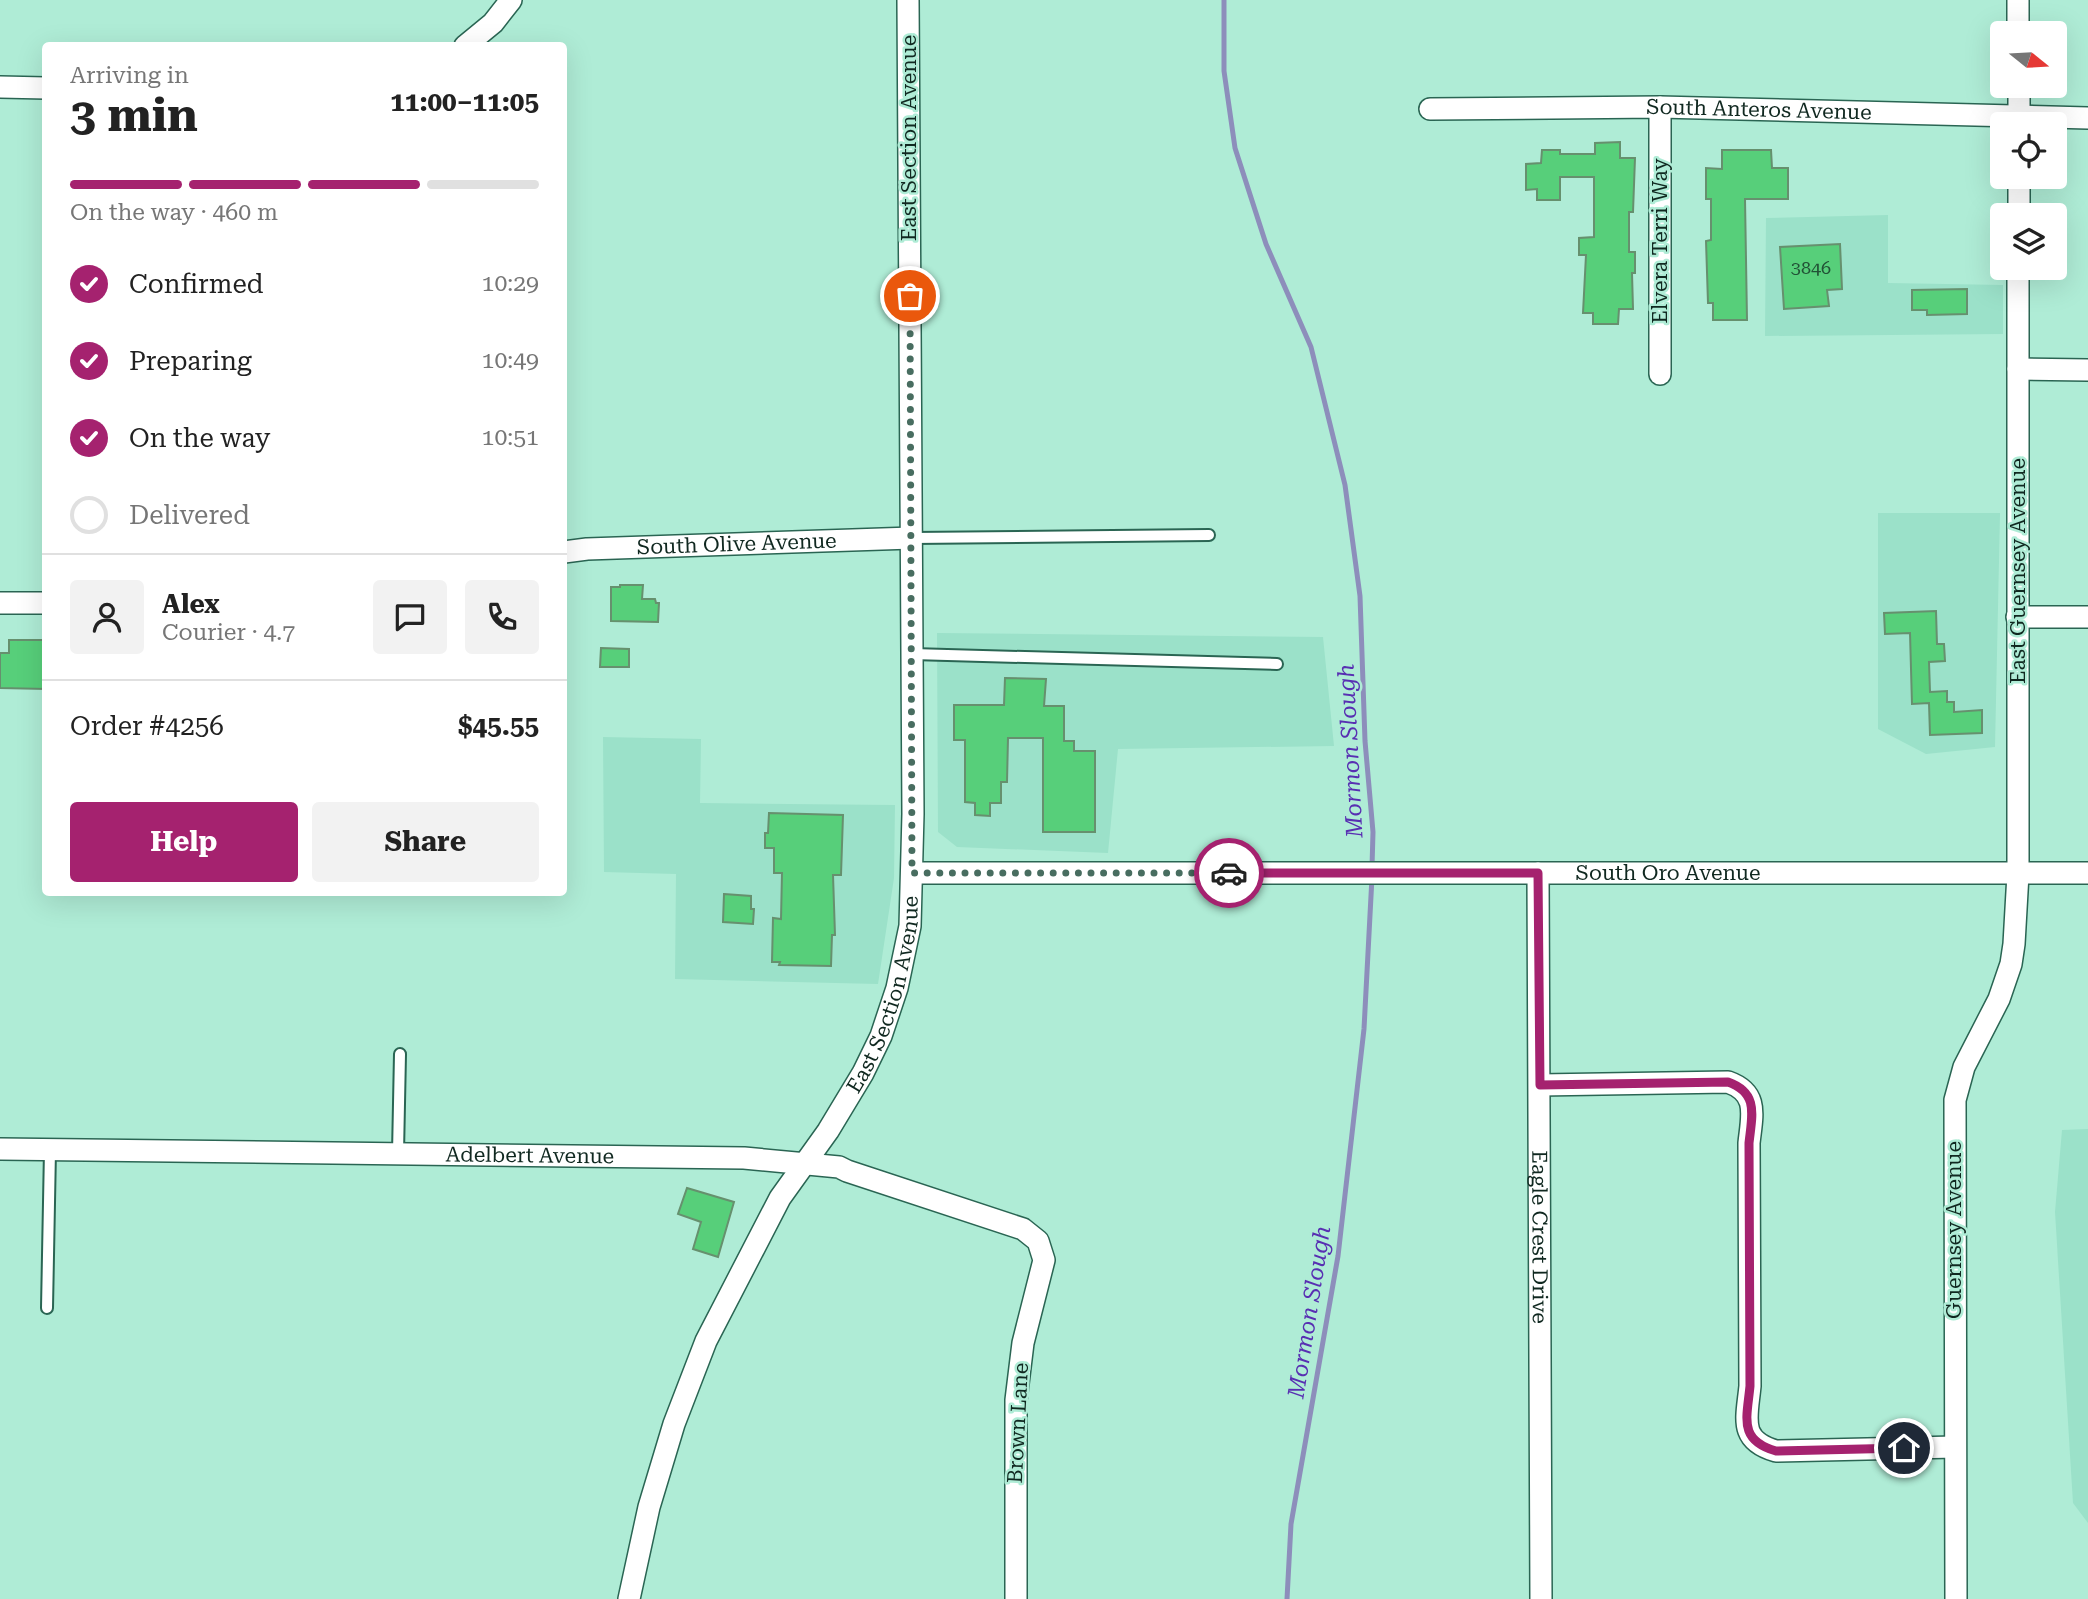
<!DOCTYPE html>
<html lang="en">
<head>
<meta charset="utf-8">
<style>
  body { margin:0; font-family:"Roboto Serif",serif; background:#f2f2f2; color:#222; height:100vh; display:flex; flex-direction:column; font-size:26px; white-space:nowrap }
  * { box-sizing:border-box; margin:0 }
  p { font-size:23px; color:#767676 }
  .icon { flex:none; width:38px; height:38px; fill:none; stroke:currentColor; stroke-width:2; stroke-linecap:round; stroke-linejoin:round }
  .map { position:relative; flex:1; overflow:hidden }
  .panel { position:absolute; left:42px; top:42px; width:525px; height:854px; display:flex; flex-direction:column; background:#fff; border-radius:7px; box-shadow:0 7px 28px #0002 }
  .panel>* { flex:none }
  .needle { width:46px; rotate:108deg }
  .buttons { position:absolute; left:1990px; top:21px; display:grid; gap:14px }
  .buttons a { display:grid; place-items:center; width:77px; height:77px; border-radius:7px; background:#fff; box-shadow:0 7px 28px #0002; font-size:35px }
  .pin { position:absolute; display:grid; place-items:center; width:60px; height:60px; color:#fff; margin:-30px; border:4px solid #fff; border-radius:50%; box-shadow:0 2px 7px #0007 }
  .courier { position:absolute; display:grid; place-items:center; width:70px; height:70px; margin:-35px; border:5px solid #a5226f; border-radius:50%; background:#fff; color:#222; box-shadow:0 2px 9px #0007 }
  .head em { font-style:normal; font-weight:700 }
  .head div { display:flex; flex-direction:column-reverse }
  .head { display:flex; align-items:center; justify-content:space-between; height:119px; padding:0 28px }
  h1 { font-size:46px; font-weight:700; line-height:52px }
  .bar { display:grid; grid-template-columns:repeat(4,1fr); gap:10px 7px; align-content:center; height:84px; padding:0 28px }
  .bar i { height:9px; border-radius:5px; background:#e0e0e0 }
  .bar .on { background:#a5226f }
  .bar p { grid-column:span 4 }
  .line { display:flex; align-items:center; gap:18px; padding:0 28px; border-top:2px solid #e0e0e0 }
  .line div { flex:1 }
  .round { display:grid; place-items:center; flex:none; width:74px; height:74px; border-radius:7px; background:#f2f2f2 }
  ol { padding:0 28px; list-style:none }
  li { display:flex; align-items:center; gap:21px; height:77px }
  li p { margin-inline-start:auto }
  li .icon { padding:7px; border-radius:50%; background:#a5226f; color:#fff; stroke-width:4 }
  li:last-child { color:#767676 }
  li i { width:38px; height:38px; border:4px solid #e0e0e0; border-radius:50% }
  .primary-button { display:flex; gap:14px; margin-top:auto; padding:14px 28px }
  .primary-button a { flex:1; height:80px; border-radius:7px; background:#a5226f; color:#fff; font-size:28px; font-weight:700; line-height:80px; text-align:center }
  .primary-button a+a { background:#f2f2f2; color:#222 }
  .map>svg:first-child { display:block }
</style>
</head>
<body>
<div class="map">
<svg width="2088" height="1599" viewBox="0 0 2088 1599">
  <rect width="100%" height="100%" fill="#afecd6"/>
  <!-- built -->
  <g fill="#9be1c9">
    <polygon points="1888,215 1888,283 2003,285 2003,334 1765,336 1766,218"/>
    <polygon points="1878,513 2000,513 1995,747 1926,754 1878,729"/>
    <polygon points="937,633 1323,637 1334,746 1118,749 1108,853 957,847 938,832"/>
    <polygon points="603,737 701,739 700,803 895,805 894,878 878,984 675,979 676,874 604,872"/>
    <polygon points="2088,1129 2088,1523 2073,1503 2055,1212 2062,1130"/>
  </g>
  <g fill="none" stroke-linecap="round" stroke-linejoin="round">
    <!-- stream -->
    <g stroke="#8d8ebb" stroke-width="5">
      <polyline points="1224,0 1224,71 1235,148 1266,244 1311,347 1345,485 1360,596 1365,741 1373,832 1372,867"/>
      <polyline points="1287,1599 1291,1524 1338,1256 1364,1029 1372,877"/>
    </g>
  </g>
  <!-- building -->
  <g fill="#57cf7a" stroke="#66906e" stroke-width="2">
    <polygon points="1620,142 1620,158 1635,158 1633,212 1629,212 1629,252 1635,252 1635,273 1632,273 1633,309 1619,309 1618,324 1593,324 1593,313 1583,313 1586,255 1579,255 1579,238 1594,237 1594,177 1560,177 1560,200 1537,200 1537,189 1526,190 1526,164 1541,163 1542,150 1560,150 1560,154 1595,154 1595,143"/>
    <polygon points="1722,150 1771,150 1772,168 1788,168 1788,199 1745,199 1747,320 1713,320 1713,303 1708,303 1706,241 1711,240 1711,199 1706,199 1706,168 1722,169"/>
    <polygon points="1840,244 1842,289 1827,290 1829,306 1784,309 1780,247"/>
    <polygon points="1967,289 1967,314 1927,315 1927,310 1912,310 1912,290"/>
    <polygon points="620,585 643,585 642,599 655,599 656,603 659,603 658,622 611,621 611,587 620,587"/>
    <polygon points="1936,611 1937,644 1944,644 1945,661 1929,662 1930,692 1947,691 1947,702 1954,702 1954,712 1982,710 1982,733 1930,735 1929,703 1912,704 1910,633 1885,634 1884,613"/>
    <polygon points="9,640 46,640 46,689 0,688 0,653 9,653"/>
    <polygon points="601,648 629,649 629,667 600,667"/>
    <polygon points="1005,678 1046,679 1044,706 1064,706 1064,741 1074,741 1074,751 1095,751 1095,832 1043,832 1043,738 1008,738 1007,782 1001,782 1001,803 990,803 990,816 975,815 975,803 965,802 965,740 954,740 954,705 1004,705"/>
    <polygon points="769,813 843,815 841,875 833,875 835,935 832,935 831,966 779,965 780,962 772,962 773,918 781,919 782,873 774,873 774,848 765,848 765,833 768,833"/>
    <polygon points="724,894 751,896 751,909 754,909 753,924 723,922"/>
    <polygon points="687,1188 734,1202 718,1257 693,1249 701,1222 678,1214"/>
  </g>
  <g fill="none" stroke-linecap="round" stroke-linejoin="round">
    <defs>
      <g id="service">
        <polyline points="912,538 1209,535"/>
        <polyline points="912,654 1277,664"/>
        <polyline points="398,1153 400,1054"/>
        <polyline points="47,1308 50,1150"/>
      </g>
      <g id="minor">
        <polyline points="2018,0 2018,33"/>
        <polyline points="465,46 493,23 511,0"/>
        <polyline points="2019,86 2019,124"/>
        <polyline points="0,87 46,88"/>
        <polyline points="1660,107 1660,374"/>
        <path id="s1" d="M 1430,109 L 1660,107 L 2088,118"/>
        <polyline points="2019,215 2019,177"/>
        <polyline points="2018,369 2088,370"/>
        <path id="s2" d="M 564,552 L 587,549 L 912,538"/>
        <polyline points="0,603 46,603"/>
        <polyline points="2017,617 2088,617"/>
        <path id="s3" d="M 912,873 L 2088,873"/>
        <path id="s4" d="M 1538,873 L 1541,1599"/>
        <path d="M 1540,1085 L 1728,1082 C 1759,1093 1752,1115 1749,1143 L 1750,1386 C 1747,1418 1738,1440 1776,1451 L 1955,1447"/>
        <path id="s5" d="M 0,1149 L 744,1158 L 839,1167 L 847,1171 L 1023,1229 L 1038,1241 L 1044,1260 L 1023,1343 L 1016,1400 L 1016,1599"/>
        <path id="s6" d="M 629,1599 L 649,1507 L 674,1424 L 706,1341 L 780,1198 L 828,1131 L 863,1073 L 881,1036 L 897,988 L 910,926 L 913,814 L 908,0"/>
        <polyline points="1956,1599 1955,1100 1964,1067 1999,999 2011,964 2014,944 2018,874 2018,268"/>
      </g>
    </defs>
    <!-- service casing -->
    <use href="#service" stroke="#2a6553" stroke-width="14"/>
    <!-- minor casing -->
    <use href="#minor" stroke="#2a6553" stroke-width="24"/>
    <!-- service -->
    <use href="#service" stroke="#fff" stroke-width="10"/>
    <!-- minor -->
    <use href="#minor" stroke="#fff" stroke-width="21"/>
  </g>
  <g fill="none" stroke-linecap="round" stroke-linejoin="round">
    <!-- done -->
    <polyline stroke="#486d60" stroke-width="7" stroke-dasharray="0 12.6" points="910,296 912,873 1229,873"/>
    <!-- route -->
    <path stroke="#a5226f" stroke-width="9" d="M 1229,873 L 1538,873 L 1540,1085 L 1728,1082 C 1759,1093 1752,1115 1749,1143 L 1750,1386 C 1747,1418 1738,1440 1776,1451 L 1904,1448"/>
  </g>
  <g text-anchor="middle" stroke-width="5" stroke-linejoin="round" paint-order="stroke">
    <!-- number labels -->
    <g font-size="18" fill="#225236">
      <text x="1811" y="274">3846</text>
    </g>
    <!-- street labels -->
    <g font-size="21" fill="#102820" stroke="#afecd6">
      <text dy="7" stroke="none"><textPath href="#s1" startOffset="329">South Anteros Avenue</textPath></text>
      <text transform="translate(909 138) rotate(-90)" y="7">East Section Avenue</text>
      <text transform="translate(1660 241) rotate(-90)" y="7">Elvera Terri Way</text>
      <text dy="7" stroke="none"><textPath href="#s2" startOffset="173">South Olive Avenue</textPath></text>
      <text transform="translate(2018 571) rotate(-90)" y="7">East Guernsey Avenue</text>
      <text dy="7" stroke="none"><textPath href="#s3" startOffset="756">South Oro Avenue</textPath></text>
      <text dy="7" stroke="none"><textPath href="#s6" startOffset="663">East Section Avenue</textPath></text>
      <text dy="7" stroke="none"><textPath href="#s5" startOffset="530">Adelbert Avenue</textPath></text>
      <text transform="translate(1954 1230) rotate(-90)" y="7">Guernsey Avenue</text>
      <text dy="7" stroke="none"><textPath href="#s4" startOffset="364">Eagle Crest Drive</textPath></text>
      <text transform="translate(1018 1423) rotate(-87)" y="7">Brown Lane</text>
    </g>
    <!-- water labels -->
    <g font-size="23" font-style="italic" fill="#582fb2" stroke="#afecd6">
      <text transform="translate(1350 751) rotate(-93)" y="8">Mormon Slough</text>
      <text transform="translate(1309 1312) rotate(-81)" y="8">Mormon Slough</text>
    </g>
  </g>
</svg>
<div class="buttons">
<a><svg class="needle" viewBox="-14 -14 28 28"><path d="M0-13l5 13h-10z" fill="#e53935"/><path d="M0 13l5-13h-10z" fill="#767676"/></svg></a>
<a><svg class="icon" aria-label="locate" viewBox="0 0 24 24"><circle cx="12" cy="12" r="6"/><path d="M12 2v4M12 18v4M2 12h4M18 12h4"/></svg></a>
<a><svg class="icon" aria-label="layers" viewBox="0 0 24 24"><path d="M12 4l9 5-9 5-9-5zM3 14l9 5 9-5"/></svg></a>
</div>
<div class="pin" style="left:910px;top:296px;background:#ea580c"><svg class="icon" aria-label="bag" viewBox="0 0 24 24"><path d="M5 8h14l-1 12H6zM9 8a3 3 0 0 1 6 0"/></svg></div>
<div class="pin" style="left:1904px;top:1448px;background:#1f2937"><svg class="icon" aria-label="home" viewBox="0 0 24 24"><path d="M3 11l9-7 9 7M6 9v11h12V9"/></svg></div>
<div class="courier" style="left:1229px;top:873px"><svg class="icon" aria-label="car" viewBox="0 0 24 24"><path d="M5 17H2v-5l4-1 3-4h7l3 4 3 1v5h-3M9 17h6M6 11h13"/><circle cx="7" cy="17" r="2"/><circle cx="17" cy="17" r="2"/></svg></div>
<section class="panel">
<div class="head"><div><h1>3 min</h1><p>Arriving in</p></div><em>11:00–11:05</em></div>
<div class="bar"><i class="on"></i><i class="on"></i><i class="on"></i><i></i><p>On the way · 460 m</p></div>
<ol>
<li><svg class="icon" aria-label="check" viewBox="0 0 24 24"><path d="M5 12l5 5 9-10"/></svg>Confirmed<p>10:29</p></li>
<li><svg class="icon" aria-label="check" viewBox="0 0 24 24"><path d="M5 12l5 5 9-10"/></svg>Preparing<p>10:49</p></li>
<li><svg class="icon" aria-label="check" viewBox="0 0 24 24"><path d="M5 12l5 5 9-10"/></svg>On the way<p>10:51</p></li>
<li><i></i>Delivered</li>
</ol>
<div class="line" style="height:126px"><a class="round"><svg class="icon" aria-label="person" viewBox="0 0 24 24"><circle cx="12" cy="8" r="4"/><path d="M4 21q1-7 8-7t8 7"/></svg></a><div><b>Alex</b><p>Courier · 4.7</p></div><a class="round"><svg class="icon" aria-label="chat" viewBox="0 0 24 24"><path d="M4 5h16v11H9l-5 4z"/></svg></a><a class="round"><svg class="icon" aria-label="phone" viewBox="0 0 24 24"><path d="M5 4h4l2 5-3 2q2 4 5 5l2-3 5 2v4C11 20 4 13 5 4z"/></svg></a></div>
<div class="line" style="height:91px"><div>Order #4256</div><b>$45.55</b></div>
<div class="primary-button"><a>Help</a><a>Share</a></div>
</section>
</div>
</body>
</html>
